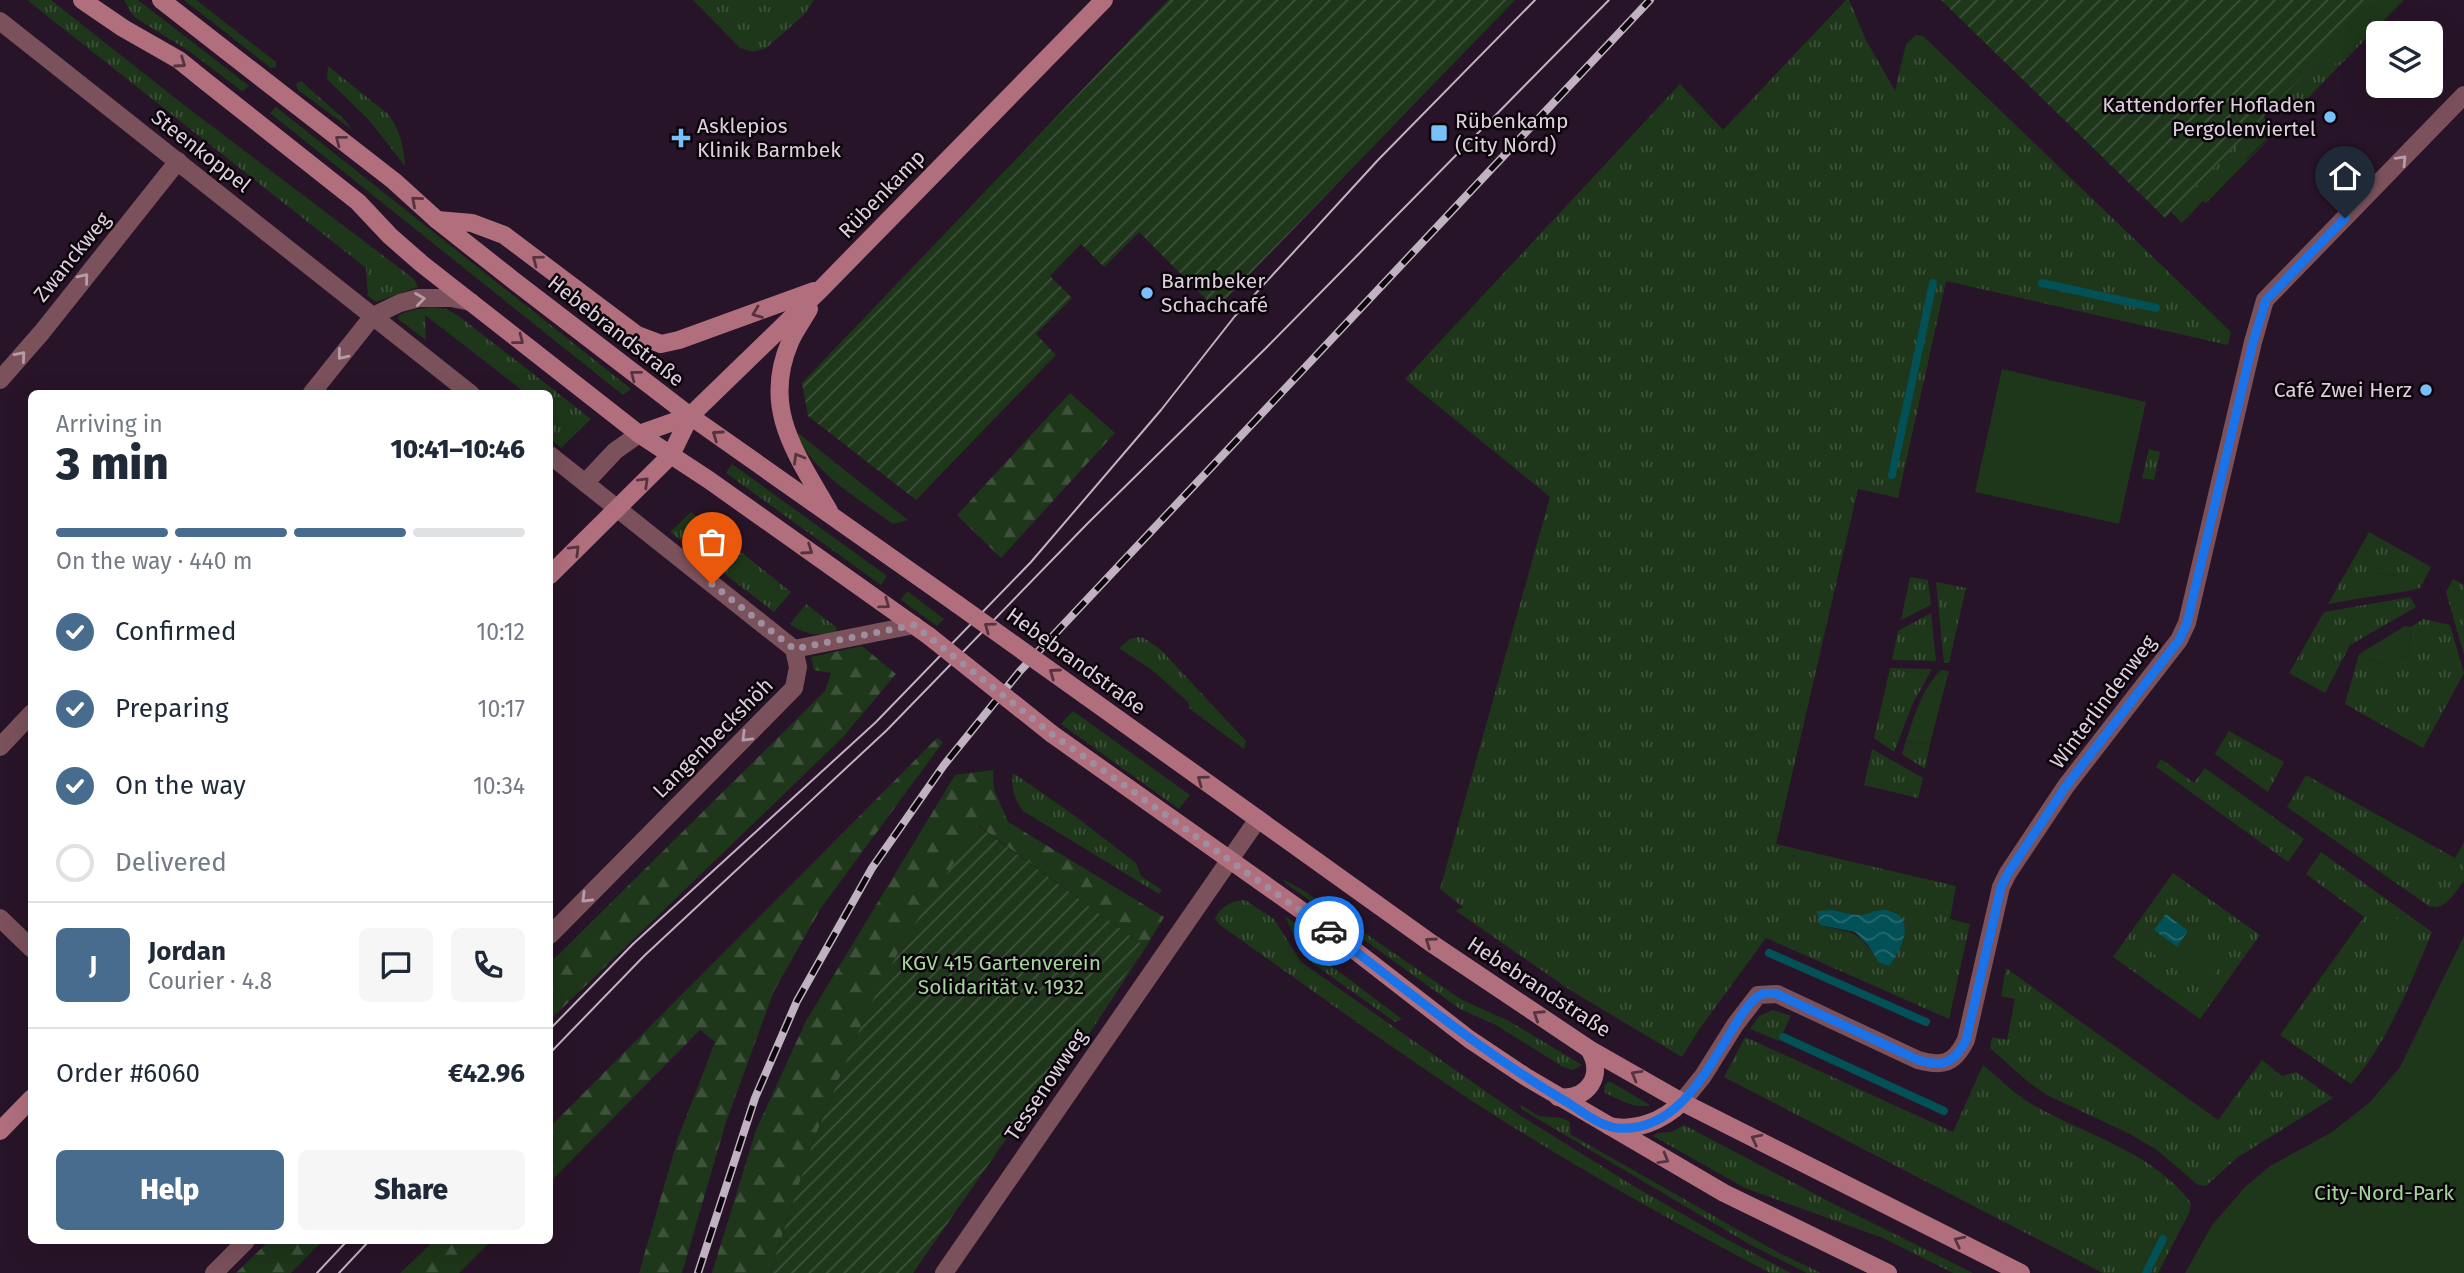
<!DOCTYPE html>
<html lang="en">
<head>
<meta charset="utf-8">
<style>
  body { margin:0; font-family:"Fira Sans",sans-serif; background:#f6f6f7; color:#1f2937; height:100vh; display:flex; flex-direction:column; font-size:26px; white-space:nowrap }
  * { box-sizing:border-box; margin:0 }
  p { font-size:23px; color:#747a83 }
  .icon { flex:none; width:38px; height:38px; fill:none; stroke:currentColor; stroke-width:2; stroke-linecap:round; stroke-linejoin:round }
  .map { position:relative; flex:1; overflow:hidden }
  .details { position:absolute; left:28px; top:390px; width:525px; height:854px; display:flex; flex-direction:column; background:#fff; border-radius:10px; box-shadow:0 7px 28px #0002 }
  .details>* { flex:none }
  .fabs { position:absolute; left:2366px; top:21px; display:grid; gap:14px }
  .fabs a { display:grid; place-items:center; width:77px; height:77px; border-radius:10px; background:#fff; box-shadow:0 7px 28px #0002; font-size:35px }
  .pin { position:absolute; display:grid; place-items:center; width:60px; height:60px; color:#fff; margin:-72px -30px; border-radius:50% 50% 50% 0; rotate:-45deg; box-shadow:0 0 7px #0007 }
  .pin .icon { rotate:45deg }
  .courier { position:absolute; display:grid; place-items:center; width:70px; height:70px; margin:-35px; border:5px solid #1a73e8; border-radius:50%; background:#fff; color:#222; box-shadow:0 2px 9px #0007 }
  .summary em { font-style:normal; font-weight:800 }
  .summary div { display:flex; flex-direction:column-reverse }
  .summary { display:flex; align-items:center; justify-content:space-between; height:119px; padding:0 28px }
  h1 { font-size:46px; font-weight:800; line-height:52px }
  .bar { display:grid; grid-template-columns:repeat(4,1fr); gap:10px 7px; align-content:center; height:84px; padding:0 28px }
  .bar i { height:9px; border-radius:5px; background:#e0e1e3 }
  .bar .active { background:#486c8e }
  .bar p { grid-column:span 4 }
  .line { display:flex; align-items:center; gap:18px; padding:0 28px; border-top:2px solid #e0e1e3 }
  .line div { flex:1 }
  .round { display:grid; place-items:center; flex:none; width:74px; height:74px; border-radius:10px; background:#f6f6f7 }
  ol { padding:0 28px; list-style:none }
  li { display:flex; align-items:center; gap:21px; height:77px }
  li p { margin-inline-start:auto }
  li .icon { padding:7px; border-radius:50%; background:#486c8e; color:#fff; stroke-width:4 }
  li:last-child { color:#747a83 }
  li i { width:38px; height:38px; border:4px solid #e0e1e3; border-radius:50% }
  .action { display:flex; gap:14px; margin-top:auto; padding:14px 28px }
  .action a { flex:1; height:80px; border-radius:10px; background:#486c8e; color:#fff; font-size:28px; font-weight:800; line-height:80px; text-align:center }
  .action a+a { background:#f6f6f7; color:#1f2937 }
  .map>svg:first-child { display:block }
</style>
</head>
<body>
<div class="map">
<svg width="2464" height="1273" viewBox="0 0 2464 1273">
  <defs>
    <pattern id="grass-tufts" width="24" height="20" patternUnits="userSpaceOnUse" patternTransform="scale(1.75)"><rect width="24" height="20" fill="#1e361a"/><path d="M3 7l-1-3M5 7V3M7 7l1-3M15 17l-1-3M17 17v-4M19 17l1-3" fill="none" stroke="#3e523b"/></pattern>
    <pattern id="forest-firs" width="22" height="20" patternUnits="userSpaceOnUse" patternTransform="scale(1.75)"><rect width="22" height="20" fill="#1e361a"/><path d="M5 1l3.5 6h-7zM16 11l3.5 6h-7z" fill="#3e523b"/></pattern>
    <pattern id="garden-furrows" width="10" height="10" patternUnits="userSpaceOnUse" patternTransform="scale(1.75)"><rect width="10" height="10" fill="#1e361a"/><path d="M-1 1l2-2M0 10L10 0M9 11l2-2" fill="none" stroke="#3e523b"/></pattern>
    <pattern id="water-waves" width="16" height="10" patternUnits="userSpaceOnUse" patternTransform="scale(1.75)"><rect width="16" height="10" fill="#025157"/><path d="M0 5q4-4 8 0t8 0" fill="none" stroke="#26696f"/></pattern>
  </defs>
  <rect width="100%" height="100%" fill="#281428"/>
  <!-- grass -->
  <g fill="url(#grass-tufts)" fill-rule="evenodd">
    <polygon points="27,0 51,0 184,105 414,279 418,287 376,302 368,296 366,268"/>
    <polygon points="124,0 138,0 249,86 242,91 189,51 134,17"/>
    <polygon points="184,0 196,0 276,62 276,67 271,68"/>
    <polygon points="693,0 814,0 804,15 766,48 753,52 740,48"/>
    <path d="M 1846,0 L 1849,0 L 1866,40 L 1895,91 L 1906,44 L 1916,35 L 1923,36 L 2231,332 L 2228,345 L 1946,281 L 1898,498 L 1858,489 L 1776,844 L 1956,886 L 1950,919 L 1970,924 L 1949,1019 L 1766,938 L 1698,1031 L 1682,1057 L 1570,990 L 1456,911 L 1463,907 L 1440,889 L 1550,497 L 1405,379 L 1680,84 L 1723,130 ZM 1833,910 C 1842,912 1853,915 1861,915 C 1879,914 1896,902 1905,926 L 1878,962 C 1858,929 1855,934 1820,925 Z"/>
    <polygon points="2377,0 2404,0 2295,111 2282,98"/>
    <path d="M 328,66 L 388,114 C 400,130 404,147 405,166 L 369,120 L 327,79 Z"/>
    <polygon points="301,81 346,121 351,129 298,90 296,84"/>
    <polygon points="276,107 631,389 623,395 270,113"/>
    <polygon points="2263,117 2266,120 2236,150 2246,160 2277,131 2206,203 2203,201 2182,223 2171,212"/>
    <polygon points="432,307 446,309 460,317 591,419 561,448 550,438 550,394 527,394 425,315 426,340 398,319 399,315 413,310"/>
    <path d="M 794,430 L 908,520 L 893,524 C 855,496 814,474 794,430 Z"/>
    <polygon points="2149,449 2160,452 2154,480 2142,478"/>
    <polygon points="732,464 887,576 881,585 726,473"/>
    <polygon points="691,512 791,592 774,612 670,532"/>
    <polygon points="2369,532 2431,567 2420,588 2409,591 2402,577 2375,572 2357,599 2328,604"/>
    <polygon points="1910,577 1928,580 1931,605 1901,620"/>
    <polygon points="2453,579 2464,585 2464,655 2446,592"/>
    <polygon points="1936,582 1966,588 1949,663 1944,663"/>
    <polygon points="907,591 944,619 937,626 901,600"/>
    <polygon points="2410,597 2416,607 2350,645 2325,693 2289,673 2324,612"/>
    <path d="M 806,604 L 836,627 L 837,633 C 818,636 805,635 790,624 Z"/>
    <polygon points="1931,613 1936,661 1892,660 1898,631"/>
    <polygon points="2423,619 2450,625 2464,673 2423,748 2345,704 2359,654 2381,663 2409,656 2411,627"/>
    <polygon points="1138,637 1144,638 1160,649 1246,741 1244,749 1190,709 1188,702 1152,670 1119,648 1130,639"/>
    <polygon points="1890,668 1932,669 1913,703 1894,752 1874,738"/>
    <polygon points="1073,711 1190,795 1179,809 1061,724"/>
    <polygon points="2229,731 2284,762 2268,792 2215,754"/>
    <polygon points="1906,741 1930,744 1925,769 1902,754"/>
    <polygon points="1872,749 1923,778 1918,798 1864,785"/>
    <polygon points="2161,759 2194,783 2205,768 2304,839 2288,862 2156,767"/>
    <path d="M 1013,773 L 1071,813 L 1136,863 L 1141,876 L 1162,890 L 1159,894 L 1023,811 C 1014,798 1011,789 1013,773 Z"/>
    <path d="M 2306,775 L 2455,858 L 2464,842 L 2464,881 C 2455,892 2445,912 2429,906 L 2287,807 Z"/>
    <path d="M 2321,852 L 2432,932 C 2413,978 2385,1048 2351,1084 L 2280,1035 L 2364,917 L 2306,874 Z"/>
    <polygon points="2173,873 2260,935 2200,1019 2113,957"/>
    <polygon points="1284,880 1301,889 1462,1000 1509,1021 1582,1065 1573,1070 1563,1067 1496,1025 1460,1009 1284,882"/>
    <path d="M 1245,900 L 1274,919 L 1301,962 L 1521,1116 L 1632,1185 L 1726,1239 L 1791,1273 L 1770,1273 C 1669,1220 1568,1163 1472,1101 C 1386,1044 1303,984 1220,925 L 1215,919 C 1221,906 1231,901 1245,900 Z"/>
    <polygon points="1285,916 1308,932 1306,947 1402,1019 1395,1022 1308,960 1301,952"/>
    <polygon points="1146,947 1054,1088 1041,1089"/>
    <polygon points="2006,968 2218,1120 2262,1060 2282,1076 2296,1072 2333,1098 2238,1157 2206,1186 2198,1185 2157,1150 2130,1134 2047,1095 2027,1081 1990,1048 1992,1037 2007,1040 2015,999 2001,996"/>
    <polygon points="1773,1010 1791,1016 1779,1041 1750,1029 1759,1016"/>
    <path d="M 1745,1037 L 1953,1132 L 1983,1065 C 1998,1077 2013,1093 2030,1103 C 2084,1135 2152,1150 2191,1203 L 2189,1213 L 2158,1273 L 2103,1273 L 1724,1077 Z"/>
    <path d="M 1609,1081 L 1650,1105 C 1636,1110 1618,1099 1605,1093 L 1604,1086 Z"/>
    <polygon points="1521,1105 1539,1116 1562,1118 1570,1122 1570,1134 1777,1252 1821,1273 1807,1273 1749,1244 1521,1109"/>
    <polygon points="1684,1125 1828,1201 1973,1273 1953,1273 1883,1238 1745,1188 1653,1136 1657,1133 1671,1132"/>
  </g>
  <!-- forest -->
  <g fill="url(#forest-firs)">
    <polygon points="1070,393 1115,433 1001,558 957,515"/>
    <polygon points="862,646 896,674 843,737 550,1020 550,963 825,691 831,673 814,670 811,657"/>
    <polygon points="937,738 943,742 821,908 774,991 726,1122 682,1273 639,1273 678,1138 715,1042 700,1030 550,1182 550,1127"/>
    <polygon points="993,770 994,789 1008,822 1164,917 1146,947 979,826 867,1011 813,1142 770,1273 712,1273 756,1130 806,1021 955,775"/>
    <polygon points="269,1241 322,1241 291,1273 236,1273"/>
    <polygon points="434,1241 491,1241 459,1273 400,1273"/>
  </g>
  <!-- park -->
  <g fill="#1e361a">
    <polygon points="2357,24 2367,34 2337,65 2327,54"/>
    <polygon points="2266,120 2276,130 2245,160 2235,150"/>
    <polygon points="2002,369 2146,402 2119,524 1975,492"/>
    <polygon points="2375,572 2402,577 2409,591 2357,599"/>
    <polygon points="2405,626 2411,627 2409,656 2381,663 2359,654"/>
    <path d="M 1941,670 L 1949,671 L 1930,744 L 1906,741 C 1914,717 1922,688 1941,670 Z"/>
    <polygon points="2399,912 2410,919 2417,931 2415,935 2418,943 2416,952 2402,963 2385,964 2381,959 2400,941 2396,928"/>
    <polygon points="2166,914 2226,958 2203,990 2143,946"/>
    <polygon points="2464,936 2464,1273 2185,1273 2212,1225 2245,1187 2270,1166 2332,1132 2370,1102 2400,1067"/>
  </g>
  <!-- garden -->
  <g fill="url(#garden-furrows)">
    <polygon points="1168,0 1515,0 1216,309 1139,232 1104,267 1081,244 1050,276 1072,298 1036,334 1056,355 916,500 808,416 802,383"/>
    <polygon points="1941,0 2377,0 2165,218"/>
    <polygon points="978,826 1146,947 1041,1089 913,1273 770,1273 813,1142 867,1011 908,934"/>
  </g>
  <!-- water -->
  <g fill="url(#water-waves)">
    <path d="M 1833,910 C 1842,912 1852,915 1861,915 C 1869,914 1875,910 1883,910 C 1919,913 1903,948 1889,966 L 1878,962 L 1868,945 L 1855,932 L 1820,925 L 1817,911 Z"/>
    <polygon points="2166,914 2188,931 2177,947 2154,930"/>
  </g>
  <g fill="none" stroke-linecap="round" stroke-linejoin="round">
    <!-- stream -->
    <g stroke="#025157" stroke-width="8">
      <polyline points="2042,283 2156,308"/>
      <polyline points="1892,475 1933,283"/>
      <polyline points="1769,953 1926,1022"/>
      <polyline points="1783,1037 1944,1111"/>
      <polyline points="2146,1273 2163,1239"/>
    </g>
    <!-- street -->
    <g stroke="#7b515b" stroke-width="18">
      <polyline points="0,21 471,394"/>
      <polyline points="0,380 42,332 178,161"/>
      <polyline points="311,394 373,316 400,303 419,298 451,298 471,302"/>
      <polyline points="550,455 794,649"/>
      <polyline points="585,483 615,451 639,434"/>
      <polyline points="794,649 914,625"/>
      <polyline points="0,747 32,713"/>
      <polyline points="0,918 32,949"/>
      <polyline points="550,935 794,688 798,667 794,649"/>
      <path d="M 1682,1102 L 1703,1076 L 1735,1025 L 1758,995 L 1777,994 L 1918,1060 C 1943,1067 1954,1064 1966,1040 L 2001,887 L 2008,873 L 2066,786 L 2179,640 L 2187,623 L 2253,342 L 2265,300 L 2464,95"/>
      <polyline points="214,1273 246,1241"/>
      <polyline points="944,1273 1258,819"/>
    </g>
    <!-- secondary -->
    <g stroke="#b16f7e" stroke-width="18">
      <polyline points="82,0 123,28 179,60 205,81 358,202 390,236 422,264 639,434 709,480 929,636"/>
      <polyline points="161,0 394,181 437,220 513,280 690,416 957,604"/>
      <polyline points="437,220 472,223 504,235 637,335 661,344 679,340 814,291"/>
      <path d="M 809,309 C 803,320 795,330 790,342 C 761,409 797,455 829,511"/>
      <polyline points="639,434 690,416"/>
      <polyline points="550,575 671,455 690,416 821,289 1104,0"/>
      <polyline points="1086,696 1431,943 1589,1049 1682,1102 2021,1273"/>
      <polyline points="1052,734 1322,925 1469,1039 1526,1077 1724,1193 1888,1273"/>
      <path d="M 1558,1097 C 1588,1101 1605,1075 1589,1049"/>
      <path d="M 1609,1126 C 1635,1132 1663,1121 1682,1102"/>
      <polyline points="0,1131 32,1098"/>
    </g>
    <!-- tram -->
    <g stroke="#c0b2c0" stroke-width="2">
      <polyline points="550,1029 633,944 876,722 1031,562 1161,410 1235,316 1378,160 1535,0"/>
      <polyline points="550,1053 644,956 887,730 1088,523 1266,348 1609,0"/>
      <polyline points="317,1273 347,1241"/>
      <polyline points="339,1273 369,1241"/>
    </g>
    <defs>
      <polyline id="rail" points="698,1273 755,1098 797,1001 872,868 944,765 1020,671 1650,0"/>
    </defs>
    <!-- rail casing -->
    <use href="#rail" stroke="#c0b2c0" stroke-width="8"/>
    <!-- rail -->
    <use href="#rail" stroke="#0c040b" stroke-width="5" stroke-dasharray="16" stroke-linecap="butt"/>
    <!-- secondary-bridge -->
    <g stroke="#b16f7e" stroke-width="18">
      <polyline points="957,604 1086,696"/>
      <polyline points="929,636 1052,734"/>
    </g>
  </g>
  <!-- one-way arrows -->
  <defs><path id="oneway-chevron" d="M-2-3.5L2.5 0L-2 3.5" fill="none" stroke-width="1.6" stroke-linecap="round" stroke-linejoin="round" transform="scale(1.75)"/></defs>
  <g stroke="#56343f">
    <use href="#oneway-chevron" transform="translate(181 63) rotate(35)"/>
    <use href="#oneway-chevron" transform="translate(340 140) rotate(-142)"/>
    <use href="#oneway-chevron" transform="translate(416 201) rotate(-139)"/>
    <use href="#oneway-chevron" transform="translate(537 260) rotate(-143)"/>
    <use href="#oneway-chevron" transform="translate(757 313) rotate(159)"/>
    <use href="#oneway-chevron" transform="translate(519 340) rotate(38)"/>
    <use href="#oneway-chevron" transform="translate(635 375) rotate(-142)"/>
    <use href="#oneway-chevron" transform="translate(717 435) rotate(-145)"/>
    <use href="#oneway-chevron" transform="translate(798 458) rotate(-120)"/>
    <use href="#oneway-chevron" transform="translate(644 482) rotate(-44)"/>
    <use href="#oneway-chevron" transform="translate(575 550) rotate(-45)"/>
    <use href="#oneway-chevron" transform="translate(808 550) rotate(35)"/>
    <use href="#oneway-chevron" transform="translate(885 604) rotate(36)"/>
    <use href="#oneway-chevron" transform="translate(989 627) rotate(-144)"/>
    <use href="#oneway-chevron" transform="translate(1054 673) rotate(-145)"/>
    <use href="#oneway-chevron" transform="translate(1202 780) rotate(-144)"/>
    <use href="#oneway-chevron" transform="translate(1430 942) rotate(-145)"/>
    <use href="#oneway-chevron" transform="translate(1538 1015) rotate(-147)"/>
    <use href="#oneway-chevron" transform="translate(1636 1075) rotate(-150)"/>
    <use href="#oneway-chevron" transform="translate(1756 1139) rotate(-153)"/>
    <use href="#oneway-chevron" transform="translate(1664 1159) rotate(30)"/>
    <use href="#oneway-chevron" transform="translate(1959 1241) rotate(-153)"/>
  </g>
  <g stroke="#b69da9">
    <use href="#oneway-chevron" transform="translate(2402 160) rotate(-46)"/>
    <use href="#oneway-chevron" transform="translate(84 278) rotate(-51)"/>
    <use href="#oneway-chevron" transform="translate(420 299) rotate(-8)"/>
    <use href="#oneway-chevron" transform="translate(342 355) rotate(129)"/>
    <use href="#oneway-chevron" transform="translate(21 356) rotate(-49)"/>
    <use href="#oneway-chevron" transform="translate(746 737) rotate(135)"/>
    <use href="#oneway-chevron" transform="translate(586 898) rotate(135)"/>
  </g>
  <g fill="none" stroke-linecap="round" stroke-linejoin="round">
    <!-- done -->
    <polyline stroke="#9e8e9e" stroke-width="7" stroke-dasharray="0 12.6" points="712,584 794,649 914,625 1052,734 1329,931"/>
    <!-- route -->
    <path stroke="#1a73e8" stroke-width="9" d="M 1329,931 C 1408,991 1484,1054 1570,1104 C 1584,1113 1600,1126 1617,1128 C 1676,1133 1706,1072 1732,1030 C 1738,1020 1747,1004 1757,997 C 1763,992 1771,993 1777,994 L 1918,1060 C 1943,1067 1954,1064 1966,1040 L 2001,887 L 2008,873 L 2066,786 L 2179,640 L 2187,623 L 2253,342 L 2266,300 L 2345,218"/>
  </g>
  <!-- markers -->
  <g fill="#79bff8" stroke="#0c040b" stroke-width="2.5">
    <circle cx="2330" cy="117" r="7"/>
    <rect x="1430" y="124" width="18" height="18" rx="3.5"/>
    <path d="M677.5 127.5h7v7h7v7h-7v7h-7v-7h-7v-7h7z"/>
    <circle cx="1147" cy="293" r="7"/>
    <circle cx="2426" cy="390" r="7"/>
  </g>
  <g text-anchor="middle" stroke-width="5" stroke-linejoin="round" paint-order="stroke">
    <!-- poi labels -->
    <g font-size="21" fill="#ddd0dd" stroke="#0c040b" text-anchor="start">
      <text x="2316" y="112" text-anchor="end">Kattendorfer Hofladen<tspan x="2316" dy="24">Pergolenviertel</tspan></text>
      <text x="1455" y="128">Rübenkamp<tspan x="1455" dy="24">(City Nord)</tspan></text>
      <text x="697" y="133">Asklepios<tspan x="697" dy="24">Klinik Barmbek</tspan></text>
      <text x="1161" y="288">Barmbeker<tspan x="1161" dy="24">Schachcafé</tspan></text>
      <text x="2412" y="397" text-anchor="end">Café Zwei Herz</text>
    </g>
    <!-- street labels -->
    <g font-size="21" fill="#ddd0dd" stroke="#0c040b">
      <text transform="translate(201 151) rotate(38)" y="7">Steenkoppel</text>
      <text transform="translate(882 194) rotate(-46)" y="7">Rübenkamp</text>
      <text transform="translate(72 257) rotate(-51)" y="7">Zwanckweg</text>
      <text transform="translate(616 331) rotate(38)" y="7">Hebebrandstraße</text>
      <text transform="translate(1076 661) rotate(36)" y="7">Hebebrandstraße</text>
      <text transform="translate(2103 702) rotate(-53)" y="7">Winterlindenweg</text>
      <text transform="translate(713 738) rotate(-45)" y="7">Langenbeckshöh</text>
      <text transform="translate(1539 987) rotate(33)" y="7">Hebebrandstraße</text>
      <text transform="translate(1046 1085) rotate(-56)" y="7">Tessenowweg</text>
    </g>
    <!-- park labels -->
    <g font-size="21" fill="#a3d69b" stroke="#0c040b">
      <text x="1001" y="970">KGV 415 Gartenverein<tspan x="1001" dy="24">Solidarität v. 1932</tspan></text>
      <text x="2384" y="1200">City-Nord-Park</text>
    </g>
  </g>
</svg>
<div class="fabs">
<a><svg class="icon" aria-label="layers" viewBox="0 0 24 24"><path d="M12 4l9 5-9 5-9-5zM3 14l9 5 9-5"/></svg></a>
</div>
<div class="pin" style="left:712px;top:584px;background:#ea580c"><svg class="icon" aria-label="bag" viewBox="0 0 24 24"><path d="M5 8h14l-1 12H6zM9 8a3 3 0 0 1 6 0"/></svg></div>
<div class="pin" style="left:2345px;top:218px;background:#1f2937"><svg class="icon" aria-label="home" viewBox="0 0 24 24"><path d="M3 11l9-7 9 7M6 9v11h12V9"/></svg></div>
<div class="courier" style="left:1329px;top:931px"><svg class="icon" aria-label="car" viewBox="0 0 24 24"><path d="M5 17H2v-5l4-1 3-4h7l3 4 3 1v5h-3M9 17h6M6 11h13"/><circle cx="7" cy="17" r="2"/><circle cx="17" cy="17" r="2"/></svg></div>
<section class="details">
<div class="summary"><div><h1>3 min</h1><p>Arriving in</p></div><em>10:41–10:46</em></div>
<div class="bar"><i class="active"></i><i class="active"></i><i class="active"></i><i></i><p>On the way · 440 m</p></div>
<ol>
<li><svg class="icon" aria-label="check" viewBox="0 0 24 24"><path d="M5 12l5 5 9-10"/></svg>Confirmed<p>10:12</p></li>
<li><svg class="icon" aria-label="check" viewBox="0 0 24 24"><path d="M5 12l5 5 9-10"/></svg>Preparing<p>10:17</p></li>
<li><svg class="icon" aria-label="check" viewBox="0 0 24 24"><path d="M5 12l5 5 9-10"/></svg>On the way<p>10:34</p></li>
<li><i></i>Delivered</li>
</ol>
<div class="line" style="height:126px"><b class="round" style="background:#486c8e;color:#fff">J</b><div><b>Jordan</b><p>Courier · 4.8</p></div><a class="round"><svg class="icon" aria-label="chat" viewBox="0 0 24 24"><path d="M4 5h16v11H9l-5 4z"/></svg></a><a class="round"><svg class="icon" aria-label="phone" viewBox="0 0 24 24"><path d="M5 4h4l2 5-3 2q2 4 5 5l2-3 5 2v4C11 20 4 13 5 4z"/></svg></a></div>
<div class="line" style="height:91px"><div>Order #6060</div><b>€42.96</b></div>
<div class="action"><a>Help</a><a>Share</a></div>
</section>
</div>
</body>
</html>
